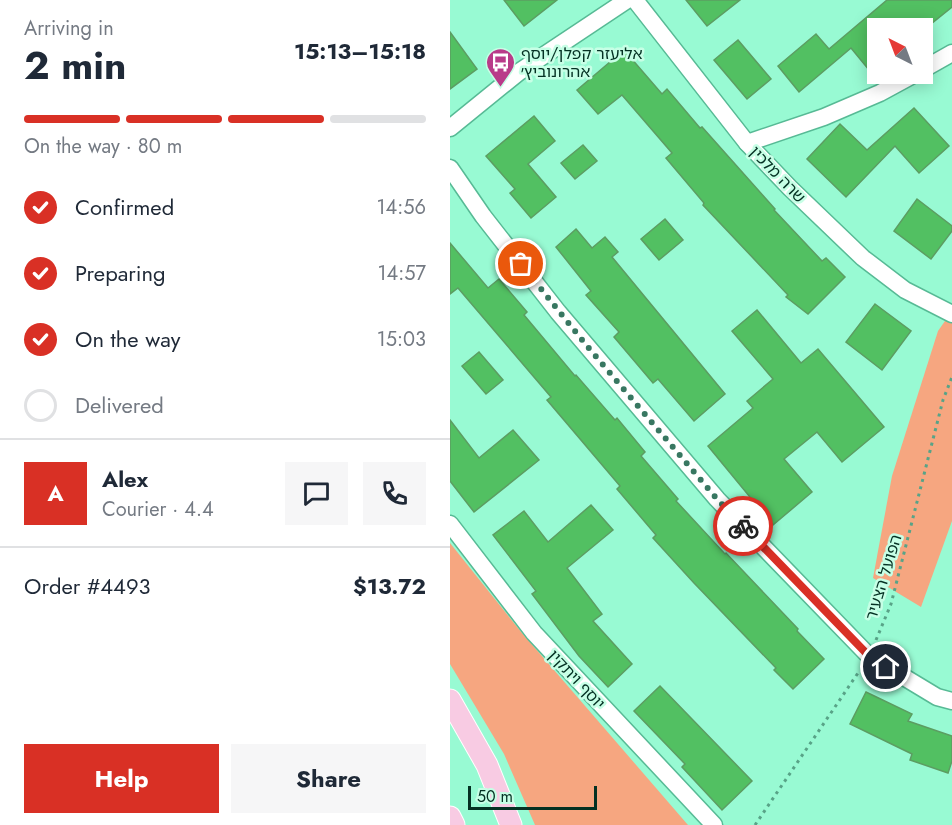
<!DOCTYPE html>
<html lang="en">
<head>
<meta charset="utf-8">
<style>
  body { margin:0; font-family:Jost,"Noto Sans Hebrew",sans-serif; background:#f6f6f7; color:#1f2937; height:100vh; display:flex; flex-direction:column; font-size:22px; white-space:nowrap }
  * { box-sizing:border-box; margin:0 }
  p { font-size:20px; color:#747a83 }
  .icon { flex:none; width:33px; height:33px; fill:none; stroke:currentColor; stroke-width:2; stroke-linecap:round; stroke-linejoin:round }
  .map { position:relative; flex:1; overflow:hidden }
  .side { display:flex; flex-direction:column; background:#fff; width:450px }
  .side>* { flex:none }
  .needle { width:39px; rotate:318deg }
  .tools { position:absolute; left:417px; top:18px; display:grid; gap:12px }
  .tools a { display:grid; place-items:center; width:66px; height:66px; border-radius:0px; background:#fff; box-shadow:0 3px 15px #0003; font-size:30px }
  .scale { position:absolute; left:18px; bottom:15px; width:129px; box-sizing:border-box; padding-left:6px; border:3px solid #043123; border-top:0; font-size:16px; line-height:21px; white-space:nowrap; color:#043123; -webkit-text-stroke:4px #c7ffe6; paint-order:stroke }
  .pin { position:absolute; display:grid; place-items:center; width:51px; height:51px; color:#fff; margin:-26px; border:3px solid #fff; border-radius:50%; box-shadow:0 2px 6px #0007 }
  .courier { position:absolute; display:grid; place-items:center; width:60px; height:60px; margin:-30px; border:4px solid #d93025; border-radius:50%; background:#fff; color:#222; box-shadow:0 2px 8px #0007 }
  .headline em { font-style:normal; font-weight:700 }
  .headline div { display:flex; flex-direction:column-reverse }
  .headline { display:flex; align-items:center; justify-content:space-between; height:102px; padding:0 24px }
  h1 { font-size:39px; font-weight:700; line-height:45px }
  .bar { display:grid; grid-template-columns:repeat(4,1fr); gap:9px 6px; align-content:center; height:72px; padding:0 24px }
  .bar i { height:8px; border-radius:4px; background:#e0e1e3 }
  .bar .on { background:#d93025 }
  .bar p { grid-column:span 4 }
  .line { display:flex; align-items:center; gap:15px; padding:0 24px; border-top:2px solid #e0e1e3 }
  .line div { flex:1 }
  .round { display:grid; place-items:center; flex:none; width:63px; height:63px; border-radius:0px; background:#f6f6f7 }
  ol { padding:0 24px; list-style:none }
  li { display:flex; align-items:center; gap:18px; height:66px }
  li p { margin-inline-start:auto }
  li .icon { padding:6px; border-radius:50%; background:#d93025; color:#fff; stroke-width:4 }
  li:last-child { color:#747a83 }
  li i { width:33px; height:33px; border:3px solid #e0e1e3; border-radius:50% }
  .primary-button { display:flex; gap:12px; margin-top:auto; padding:12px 24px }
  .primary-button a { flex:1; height:69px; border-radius:0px; background:#d93025; color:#fff; font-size:24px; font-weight:700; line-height:69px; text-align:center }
  .primary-button a+a { background:#f6f6f7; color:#1f2937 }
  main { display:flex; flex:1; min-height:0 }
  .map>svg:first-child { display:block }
</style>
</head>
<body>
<main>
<section class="side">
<div class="headline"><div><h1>2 min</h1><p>Arriving in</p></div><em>15:13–15:18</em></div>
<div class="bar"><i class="on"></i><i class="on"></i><i class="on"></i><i></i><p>On the way · 80 m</p></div>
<ol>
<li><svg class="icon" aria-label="check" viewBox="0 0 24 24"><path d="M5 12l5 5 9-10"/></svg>Confirmed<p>14:56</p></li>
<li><svg class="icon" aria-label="check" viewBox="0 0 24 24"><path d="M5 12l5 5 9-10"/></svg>Preparing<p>14:57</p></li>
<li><svg class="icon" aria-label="check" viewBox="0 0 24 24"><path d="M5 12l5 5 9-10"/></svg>On the way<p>15:03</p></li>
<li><i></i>Delivered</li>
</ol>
<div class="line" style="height:108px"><b class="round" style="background:#d93025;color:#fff">A</b><div><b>Alex</b><p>Courier · 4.4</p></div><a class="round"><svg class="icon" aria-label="chat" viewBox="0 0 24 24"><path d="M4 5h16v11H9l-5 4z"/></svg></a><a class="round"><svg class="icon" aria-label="phone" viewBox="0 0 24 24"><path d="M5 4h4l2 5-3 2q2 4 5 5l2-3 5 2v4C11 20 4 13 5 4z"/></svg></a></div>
<div class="line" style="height:78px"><div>Order #4493</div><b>$13.72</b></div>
<div class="primary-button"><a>Help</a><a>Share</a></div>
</section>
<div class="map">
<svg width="502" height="825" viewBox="0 0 502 825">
  <rect width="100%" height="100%" fill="#98fad3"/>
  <!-- green -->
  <g fill="#f6a680">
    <polygon points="502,311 502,521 471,607 423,578 442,476 488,331"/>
    <polygon points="0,543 72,633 238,825 85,825 54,754 0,664"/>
  </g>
  <!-- building -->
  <g fill="#52c062" stroke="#5c9d62" stroke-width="1.5">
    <polygon points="54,0 107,0 74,26"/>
    <polygon points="236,0 290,0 257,26"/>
    <polygon points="437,0 502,0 502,7 476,28 428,28 428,62 419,70 401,48 349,92 328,66 366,34 379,49"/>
    <polygon points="0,32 27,69 0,89"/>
    <polygon points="288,40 321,79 297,99 264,60"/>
    <polygon points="174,50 212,94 217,89 250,128 252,127 325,209 324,210 372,261 376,258 395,277 358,314 336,297 338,295 253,205 254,203 216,158 222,153 172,95 148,114 127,90"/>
    <polygon points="464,108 499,146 469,173 445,146 396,197 357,159 390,124 417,150"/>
    <polygon points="84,116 105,141 78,164 106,197 81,218 60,193 65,189 36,156"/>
    <polygon points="133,145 147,161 125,179 111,163"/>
    <polygon points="467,199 502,226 502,231 481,259 444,231"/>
    <polygon points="215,219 233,240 209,260 191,239"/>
    <polygon points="126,229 142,248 155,237 168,252 162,257 275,394 244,421 208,379 203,383 164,337 169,332 136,295 141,291 106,247"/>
    <polygon points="0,243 38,288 49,279 77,312 74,315 125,376 126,375 165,420 167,418 195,452 191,456 228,499 226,501 275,554 276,553 348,629 347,631 374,659 343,689 324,670 326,668 244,583 203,538 206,535 167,489 170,486 97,400 101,397 49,336 8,288 0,294"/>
    <polygon points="425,304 461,331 432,370 396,342"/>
    <polygon points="307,310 351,363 368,349 434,427 392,462 367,432 334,459 362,492 323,525 258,446 303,408 297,401 323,379 282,331"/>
    <polygon points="29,352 53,380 36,394 12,366"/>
    <polygon points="0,420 29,458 63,430 89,460 24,512 0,481"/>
    <polygon points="141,505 163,530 117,568 152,614 143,621 182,664 158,687 129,656 82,594 86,591 43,535 74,511 98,542"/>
    <polygon points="210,686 302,781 272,810 232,767 235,764 184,711"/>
    <polygon points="416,692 462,714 458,721 502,736 502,761 498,773 460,760 462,754 400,724"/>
  </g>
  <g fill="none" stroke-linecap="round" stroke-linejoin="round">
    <defs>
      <g id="minor">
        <polyline points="185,0 297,143 340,188 413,258 455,290 502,314"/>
        <polyline points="472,70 502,53"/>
        <polyline points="0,128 69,72 177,0"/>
        <polyline points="297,143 374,117 430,93 465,74"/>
        <polyline points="0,168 33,216 108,312 267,499 419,656 487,697 502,701"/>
        <polyline points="0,524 84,633 264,825"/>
      </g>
      <g id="major">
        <polyline points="0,700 37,765 61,825"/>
        <polyline points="0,817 4,825"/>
      </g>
    </defs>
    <!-- minor casing -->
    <use href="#minor" stroke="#57ba95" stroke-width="19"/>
    <!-- major casing -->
    <use href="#major" stroke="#fff" stroke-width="23"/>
    <!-- path -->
    <g stroke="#58a387" stroke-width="3" stroke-dasharray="3 4.5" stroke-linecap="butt">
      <polyline points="426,640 441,604 493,400 502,377"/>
      <polyline points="305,825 410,670"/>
    </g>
    <!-- minor -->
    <use href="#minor" stroke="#fff" stroke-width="16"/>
    <!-- major -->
    <use href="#major" stroke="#f8cbe3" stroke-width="21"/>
  </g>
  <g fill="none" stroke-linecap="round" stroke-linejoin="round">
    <!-- done -->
    <polyline stroke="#387761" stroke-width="6" stroke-dasharray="0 10.8" points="71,264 137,346 267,499 293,526"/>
    <!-- route -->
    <polyline stroke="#d93025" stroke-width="8" points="293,526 419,656 436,667"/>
  </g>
  <!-- icons -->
  <defs>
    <symbol id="bus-pin" viewBox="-11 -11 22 30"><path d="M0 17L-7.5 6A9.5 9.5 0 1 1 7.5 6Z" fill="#b93b89" stroke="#c7ffe6"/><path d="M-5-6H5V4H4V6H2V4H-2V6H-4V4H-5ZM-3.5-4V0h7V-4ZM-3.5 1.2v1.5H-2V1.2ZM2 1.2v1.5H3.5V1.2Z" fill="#fff"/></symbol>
  </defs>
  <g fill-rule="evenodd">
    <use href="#bus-pin" x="34" y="46" width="33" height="45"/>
  </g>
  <g text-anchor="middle" stroke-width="5" stroke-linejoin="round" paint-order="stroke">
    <!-- poi labels -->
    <g font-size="16" fill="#043123" stroke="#c7ffe6" text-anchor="start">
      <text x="71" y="59">אליעזר קפלן/יוסף<tspan x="71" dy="18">אהרונוביץ׳</tspan></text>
    </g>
    <!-- street labels -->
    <g font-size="16" fill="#043123" stroke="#c7ffe6">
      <text transform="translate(328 174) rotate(46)" y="6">שרה מלכין</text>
      <text transform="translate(433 577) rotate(-73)" y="6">הפועל הצעיר</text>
      <text transform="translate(127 679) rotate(47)" y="6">יוסף ויתקין</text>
    </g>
  </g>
</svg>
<div class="tools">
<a><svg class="needle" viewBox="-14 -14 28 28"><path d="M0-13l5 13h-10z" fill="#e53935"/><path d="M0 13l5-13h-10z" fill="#747a83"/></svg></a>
</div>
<div class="scale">50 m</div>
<div class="pin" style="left:71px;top:264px;background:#ea580c"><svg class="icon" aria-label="bag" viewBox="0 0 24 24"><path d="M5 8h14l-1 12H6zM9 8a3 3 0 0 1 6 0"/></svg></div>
<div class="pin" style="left:436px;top:667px;background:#1f2937"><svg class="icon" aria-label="home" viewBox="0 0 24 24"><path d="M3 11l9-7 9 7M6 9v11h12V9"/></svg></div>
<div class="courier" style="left:293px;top:526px"><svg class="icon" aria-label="bike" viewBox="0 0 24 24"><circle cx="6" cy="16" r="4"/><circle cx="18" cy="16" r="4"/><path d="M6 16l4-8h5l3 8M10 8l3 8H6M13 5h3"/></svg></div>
</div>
</main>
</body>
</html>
